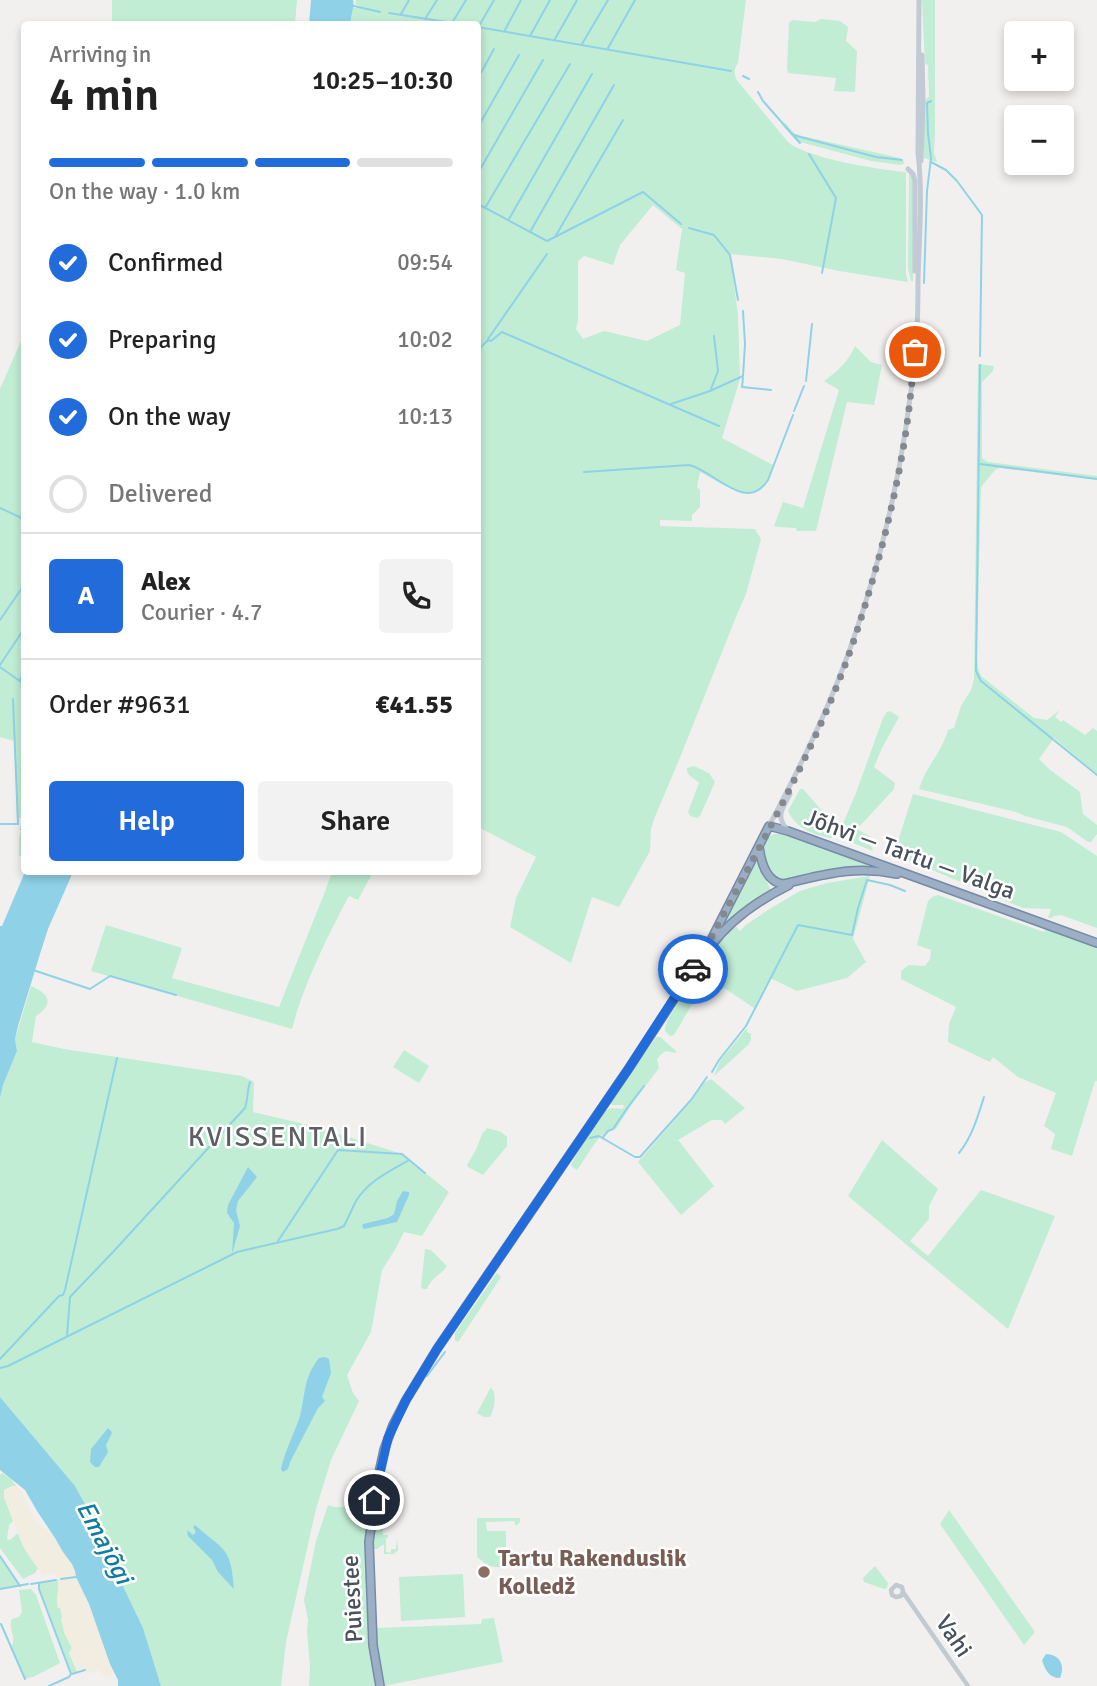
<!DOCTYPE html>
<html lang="en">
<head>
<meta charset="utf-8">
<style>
  body { margin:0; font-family:Signika,sans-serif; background:#f2f2f2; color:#222; height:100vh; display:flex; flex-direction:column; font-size:26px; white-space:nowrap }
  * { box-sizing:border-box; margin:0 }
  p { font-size:23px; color:#767676 }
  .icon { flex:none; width:38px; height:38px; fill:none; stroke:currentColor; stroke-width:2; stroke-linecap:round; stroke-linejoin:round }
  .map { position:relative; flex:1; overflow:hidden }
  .sheet { position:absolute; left:21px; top:21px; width:460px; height:854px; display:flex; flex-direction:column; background:#fff; border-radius:7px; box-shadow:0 4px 10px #0003 }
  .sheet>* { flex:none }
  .tools { position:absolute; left:1004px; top:21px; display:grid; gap:14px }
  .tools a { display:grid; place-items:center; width:70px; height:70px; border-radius:7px; background:#fff; box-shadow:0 4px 10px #0003; font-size:35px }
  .pin { position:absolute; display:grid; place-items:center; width:60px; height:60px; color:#fff; margin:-30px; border:4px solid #fff; border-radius:50%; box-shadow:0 2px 7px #0007 }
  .courier { position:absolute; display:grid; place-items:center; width:70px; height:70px; margin:-35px; border:5px solid #216cda; border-radius:50%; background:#fff; color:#222; box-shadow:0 2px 9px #0007 }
  .overview em { font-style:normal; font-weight:600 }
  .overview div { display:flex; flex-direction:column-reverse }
  .overview { display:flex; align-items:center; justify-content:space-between; height:119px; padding:0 28px }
  h1 { font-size:46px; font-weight:600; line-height:52px }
  .bar { display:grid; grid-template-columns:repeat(4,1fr); gap:10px 7px; align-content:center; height:84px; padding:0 28px }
  .bar i { height:9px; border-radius:5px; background:#e0e0e0 }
  .bar .current { background:#216cda }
  .bar p { grid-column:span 4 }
  .line { display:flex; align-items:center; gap:18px; padding:0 28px; border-top:2px solid #e0e0e0 }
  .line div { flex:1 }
  .round { display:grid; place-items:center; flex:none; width:74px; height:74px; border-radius:7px; background:#f2f2f2 }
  ol { padding:0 28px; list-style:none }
  li { display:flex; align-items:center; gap:21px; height:77px }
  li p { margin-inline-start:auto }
  li .icon { padding:7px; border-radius:50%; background:#216cda; color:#fff; stroke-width:4 }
  li:last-child { color:#767676 }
  li i { width:38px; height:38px; border:4px solid #e0e0e0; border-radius:50% }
  .cta { display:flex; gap:14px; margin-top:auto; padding:14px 28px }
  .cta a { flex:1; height:80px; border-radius:7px; background:#216cda; color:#fff; font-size:28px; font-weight:600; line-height:80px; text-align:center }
  .cta a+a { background:#f2f2f2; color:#222 }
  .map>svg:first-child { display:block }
</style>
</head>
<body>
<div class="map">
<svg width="1097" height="1686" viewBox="0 0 1097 1686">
  <rect width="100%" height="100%" fill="#f2f0ef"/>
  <!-- green -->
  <g fill="#c0edd3" fill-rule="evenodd">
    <polygon points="112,0 297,0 295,24 112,24"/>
    <path d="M 356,0 L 746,0 L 738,63 C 734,68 734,73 736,79 L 787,141 C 804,158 880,170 906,172 L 906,274 L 908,282 L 839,271 L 782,259 L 730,254 L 738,315 L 740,379 L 722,438 L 773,465 C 771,471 769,480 764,485 C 750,505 716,480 700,472 L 697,487 L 700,490 L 700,507 L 692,515 L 692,521 L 660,520 L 660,526 L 755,529 L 761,539 L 746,594 L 738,612 L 679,760 L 654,819 L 651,829 L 650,851 L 619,907 L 592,897 L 571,963 L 510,927 L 516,898 L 536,857 L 478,827 L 478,24 L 350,24 L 353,8 L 362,8 L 355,4 ZM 653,205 L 682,229 L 676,270 L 685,273 L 680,325 L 647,341 L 604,331 L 583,339 L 576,329 L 578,321 L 578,261 L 584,256 L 613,265 L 620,245 Z"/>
    <polygon points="922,0 935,0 935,133 934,153 937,162 924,158 924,101 929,97 928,65 925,64"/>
    <polygon points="821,19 840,21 848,27 846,41 857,51 855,92 834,91 836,78 788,73 787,68 789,23 792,20 815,22"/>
    <polygon points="785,123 794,133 802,136 900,158 905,163 901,165 871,161 804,143 797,142 782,125"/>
    <polygon points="909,172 914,180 913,281 911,281 908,269"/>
    <polygon points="24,334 24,857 22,858 19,855 19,838 21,829 20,827 22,824 21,818 18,818 14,741 0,737 0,389"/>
    <path d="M 855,346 L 871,362 L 882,365 L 874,405 L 847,402 L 816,531 L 797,531 L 796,528 L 777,527 L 774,526 L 783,502 L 803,508 L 839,390 L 824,381 C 838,371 848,362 855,346 Z"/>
    <path d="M 978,364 L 994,366 L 993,371 L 982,382 L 982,458 L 988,462 L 1097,476 L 1097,480 L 999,468 L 995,470 L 981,487 L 977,657 L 978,668 L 981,676 L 1034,718 L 1047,720 L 1060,710 L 1055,717 L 1061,722 L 1063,720 L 1085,735 L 1093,728 L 1097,731 L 1097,774 L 1054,738 L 1039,759 L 1049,769 L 1080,792 L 1083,814 L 1097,825 L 1097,834 L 1091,842 L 1088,842 L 1067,827 L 1025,816 L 1016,812 L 919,789 C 925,768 942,752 948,730 L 954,728 L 961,706 L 971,690 L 974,679 Z"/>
    <polygon points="890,711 899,717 882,748 874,767 895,783 894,789 857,829 871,837 870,842 873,851 853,843 849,838 840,836 839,833 856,793 883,718 887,712"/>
    <path d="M 694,766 L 709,773 L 715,782 L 700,816 L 697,818 L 690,816 L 688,812 L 699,783 C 695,778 686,776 687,768 Z"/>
    <path d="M 800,789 L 803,789 L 823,812 L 833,836 L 831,838 C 813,835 796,828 788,811 Z"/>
    <polygon points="913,794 1061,832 1097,856 1097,928 1061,915 1054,916 1052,918 1048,918 1051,909 1023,908 894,854"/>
    <path d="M 774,834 L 784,834 L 873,866 L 834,868 L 801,876 L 787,882 L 782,881 L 771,876 C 766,862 756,841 774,834 Z"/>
    <polygon points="755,859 758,859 771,891 727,923 725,919"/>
    <path d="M 332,872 L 373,872 L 358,900 L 349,896 C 328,935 303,986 292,1029 L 91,971 L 106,925 L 182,948 L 172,978 L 279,1007 L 324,894 Z"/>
    <path d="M 870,876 L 853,939 L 866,962 L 847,978 L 797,991 L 770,978 L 754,1008 L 708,977 L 674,1035 L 670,1036 L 665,1031 C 665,1020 674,1011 679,1002 C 694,973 712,948 734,924 L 740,931 L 746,925 L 771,908 L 800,891 L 827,883 Z"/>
    <polygon points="938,895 1044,932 1046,927 1097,946 1097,1081 1095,1081 1072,1156 1051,1149 1055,1134 1044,1126 1056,1093 1018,1077 993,1057 990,1062 948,1042 949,1024 956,1007 901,979 901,971 909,965 925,966 930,959 931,950 917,945 928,901 932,897"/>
    <path d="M 31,986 C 49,994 55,1003 36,1016 L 32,1042 L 64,1049 L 242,1076 L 254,1082 L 253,1112 L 317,1127 L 402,1154 L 449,1192 L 422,1236 L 404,1232 L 396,1248 L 382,1270 L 371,1332 L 347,1375 L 353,1393 L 359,1401 L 331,1460 L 316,1509 L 286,1642 L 281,1686 L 161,1686 L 143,1628 L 113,1565 L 96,1524 L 75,1486 L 0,1397 L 0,1098 L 3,1085 L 17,1051 L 15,1039 Z"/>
    <polygon points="747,1028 747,1032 751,1034 751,1040 748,1045 714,1076 720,1061"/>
    <path d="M 656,1037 L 660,1037 L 676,1051 L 676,1053 L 666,1051 L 660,1055 L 657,1059 L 659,1068 L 634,1101 L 615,1130 L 613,1128 C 596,1135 588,1156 577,1170 L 571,1166 C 575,1156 597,1115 607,1110 C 612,1107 618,1109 623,1109 L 624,1105 L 612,1105 L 610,1103 L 611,1102 Z"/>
    <polygon points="404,1050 429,1066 419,1083 393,1067"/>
    <polygon points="711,1079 745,1108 725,1124 722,1120 712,1120 678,1140 714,1186 681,1215 638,1162 690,1103 704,1083"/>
    <polygon points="487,1128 501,1132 507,1137 507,1146 483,1175 468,1167 467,1165 476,1150 482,1134"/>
    <polygon points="882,1140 938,1189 929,1206 929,1219 910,1241 928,1256 981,1190 1055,1216 1008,1329 848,1196"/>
    <path d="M 425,1249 L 431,1250 L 447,1266 C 441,1275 431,1278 427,1289 L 423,1289 L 421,1287 Z"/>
    <polygon points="497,1273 501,1277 458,1342 455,1340 455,1333"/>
    <path d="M 491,1387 C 497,1395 495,1408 490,1417 L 484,1417 L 477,1413 Z"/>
    <polygon points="2,1473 11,1479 16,1486 12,1486 4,1497 13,1521 9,1525 7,1539 10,1540 18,1533 23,1546 38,1568 35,1573 23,1579 0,1548 0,1475"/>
    <polygon points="328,1505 334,1507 369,1508 365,1543 370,1642 375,1686 309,1686 310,1667 307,1631 308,1620 304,1600 316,1541"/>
    <polygon points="949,1510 1035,1632 1024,1645 940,1524"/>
    <path d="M 386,1518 L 388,1524 L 383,1524 L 383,1535 L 388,1535 L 388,1538 L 386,1538 L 386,1552 L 391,1553 L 391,1549 L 396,1549 L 397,1538 L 398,1550 L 394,1554 L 384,1554 L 384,1544 L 377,1549 L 373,1549 C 373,1537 372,1522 386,1518 Z"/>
    <polygon points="477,1518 520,1518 520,1522 516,1526 514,1521 486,1522 487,1531 506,1531 506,1568 488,1566 477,1557"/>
    <polygon points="0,1556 20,1586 0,1589"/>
    <polygon points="875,1566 888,1583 887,1588 884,1589 864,1582 863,1578"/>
    <polygon points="463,1574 465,1617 401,1621 399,1577"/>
    <path d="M 58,1580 C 60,1589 55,1597 58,1607 L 60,1608 L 62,1610 L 64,1632 L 72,1648 L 69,1653 L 77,1672 L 71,1674 L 39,1589 L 39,1583 Z"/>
    <path d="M 31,1589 L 36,1595 L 60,1663 L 33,1677 L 25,1679 L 11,1647 C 18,1637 7,1629 12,1619 L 19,1617 L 22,1612 L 19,1590 Z"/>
    <polygon points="494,1618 503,1662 384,1686 377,1643 377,1628 481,1624 482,1619"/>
  </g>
  <!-- sand -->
  <path fill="#f2ede1" d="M 12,1486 L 16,1486 L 22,1491 L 35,1521 L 51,1533 L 72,1564 L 75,1571 L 76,1577 L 89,1604 L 110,1664 L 115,1673 L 106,1677 L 98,1670 L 90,1674 L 87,1671 L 77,1672 L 69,1653 L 72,1648 L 64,1632 L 61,1619 L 62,1617 L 60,1608 L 58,1608 C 55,1595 64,1583 53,1573 L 43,1575 L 29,1556 L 23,1546 L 4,1497 L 4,1490 Z"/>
  <!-- water -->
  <g fill="#8fd2e8">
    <polygon points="311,0 353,0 354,6 353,8 350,24 309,24"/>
    <polygon points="25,872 73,872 48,929 40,954 18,1026 15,1039 17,1051 3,1085 0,1098 0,926 2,926"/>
    <polygon points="248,1167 257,1177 238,1201 236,1210 240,1226 232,1254 234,1223 227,1213 228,1205"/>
    <polygon points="403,1191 409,1192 409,1195 397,1222 364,1229 362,1226 363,1224 388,1218 394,1214 397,1201"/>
    <path d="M 325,1357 L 329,1359 L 331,1373 L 322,1397 L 325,1401 L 318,1408 L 290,1462 L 288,1469 L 283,1472 L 281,1469 C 285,1450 294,1434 300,1416 C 306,1392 303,1379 319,1358 Z"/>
    <polygon points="0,1397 75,1486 96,1524 113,1565 143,1628 161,1686 118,1686 118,1680 110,1664 89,1604 76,1577 75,1571 72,1564 63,1552 55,1538 37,1511 25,1490 0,1470"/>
    <polygon points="108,1428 111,1431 112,1433 106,1445 108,1452 99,1467 95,1467 90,1462 91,1449"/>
    <path d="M 195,1525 C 224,1551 231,1546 234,1589 L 218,1572 L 212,1560 L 188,1536 L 187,1530 L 193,1535 L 196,1532 L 193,1527 Z"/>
    <path d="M 1046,1654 C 1061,1655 1065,1666 1060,1678 C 1049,1678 1045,1670 1042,1660 Z"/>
  </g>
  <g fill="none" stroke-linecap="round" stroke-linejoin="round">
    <!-- stream -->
    <g stroke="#8fd2e8" stroke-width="2">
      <polyline points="354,6 380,12"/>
      <polyline points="389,13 459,24"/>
      <polyline points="401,14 409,0"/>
      <polyline points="425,19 437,0"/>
      <polyline points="452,23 466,0"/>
      <polyline points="479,26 494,0"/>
      <polyline points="478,27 731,71"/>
      <polyline points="505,30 521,0"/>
      <polyline points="530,36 550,0"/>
      <polyline points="555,39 577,0"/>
      <polyline points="582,44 608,0"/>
      <polyline points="608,48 635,0"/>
      <polyline points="743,76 749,79"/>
      <polyline points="478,78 494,49"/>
      <polyline points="758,92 763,101 793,135 876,157 902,160"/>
      <polyline points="478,127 519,55"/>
      <polyline points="794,136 800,143"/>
      <polyline points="809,154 836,198 822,273"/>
      <polyline points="931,162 946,170 957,181 982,215 980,356"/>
      <polyline points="478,173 543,60"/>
      <polyline points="478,204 547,241 643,192 681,224"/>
      <polyline points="485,208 570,64"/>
      <polyline points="509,219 592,74"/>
      <polyline points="689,228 714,235 730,255 738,300"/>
      <polyline points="530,232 614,85"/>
      <polyline points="555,237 623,120"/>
      <polyline points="924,283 927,191 931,158 928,133 927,103 931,101"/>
      <polyline points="488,339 547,254"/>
      <polyline points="480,348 488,340 491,341 502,332 719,426"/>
      <polyline points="980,365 976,671 981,681 1097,775"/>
      <polyline points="743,378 742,387 771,390"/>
      <polyline points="806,381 812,324"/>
      <polyline points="711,389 718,371 714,336"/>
      <polyline points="671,404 710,391 743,376 745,344 743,311"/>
      <polyline points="794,411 804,386"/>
      <polyline points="980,464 1097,479"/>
      <path d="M 584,472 L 689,465 C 715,471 746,514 768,480 L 793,415"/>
      <polyline points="0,508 24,519"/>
      <polyline points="0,620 24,585"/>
      <polyline points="0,665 24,629"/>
      <polyline points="0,667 24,684"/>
      <polyline points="19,681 24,673"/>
      <polyline points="0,824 18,824 13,699"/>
      <polyline points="21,829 24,834"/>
      <polyline points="33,970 90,989 110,976 176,995"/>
      <polyline points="712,1072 719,1060 746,1026 798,925 852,935 858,908 867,880 890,885 905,891"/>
      <polyline points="603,1137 608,1131 613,1129 628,1107 644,1086"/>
      <polyline points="590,1138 599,1136 635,1157 640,1157 691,1100 707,1077"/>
      <path d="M 959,1153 C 972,1137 978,1116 984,1097"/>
      <polyline points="278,1241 338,1150 402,1154 425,1173"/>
      <path d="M 67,1336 L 70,1297 L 113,1252 L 245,1108 C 248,1099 247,1091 250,1082"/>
      <polyline points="0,1359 59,1296 63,1295 65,1290 117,1058"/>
      <path d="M 0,1368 L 8,1366 L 237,1252 L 337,1229 L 344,1226 C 348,1218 352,1209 356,1201 C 368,1181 390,1171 409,1160"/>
      <polyline points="427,1376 445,1352"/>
      <polyline points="0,1556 20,1586"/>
      <polyline points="61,1579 76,1577"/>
      <polyline points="39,1583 39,1589 71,1674 69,1677 49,1686"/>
      <polyline points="31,1584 56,1580"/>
      <polyline points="0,1589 28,1584"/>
      <polyline points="1,1624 25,1679"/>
      <polyline points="72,1674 85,1670"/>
    </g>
    <defs>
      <g id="trunk">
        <path d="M 759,847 C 761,862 766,882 783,884 C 824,875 853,865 897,874"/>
        <path d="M 711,946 C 731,919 759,900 789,885"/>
        <polyline points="380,1686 373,1645 369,1542 377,1482 384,1450 393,1425 406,1400 437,1349 629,1068 678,993 711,940 769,826 788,831 1097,943"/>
      </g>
    </defs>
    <!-- trunk casing -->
    <use href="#trunk" stroke="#758ba8" stroke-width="10"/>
    <!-- tertiary -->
    <polyline stroke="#c1c9d1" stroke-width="4.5" points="903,1592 901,1596 896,1597 892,1595 891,1590 896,1585 902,1587 903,1592 968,1686"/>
    <!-- secondary -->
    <g stroke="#c1cad5" stroke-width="5">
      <polyline points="921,161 923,100 922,55"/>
      <polyline points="908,169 913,174 915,181 915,271"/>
      <path d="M 769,826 C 800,767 830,707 852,643 C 886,547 907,446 916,344 C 918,323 918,301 918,280 C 919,239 923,195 918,153 L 919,0"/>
      <path d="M 788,831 C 775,815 782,810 790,794"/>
    </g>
    <!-- trunk -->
    <use href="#trunk" stroke="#9cafc4" stroke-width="7"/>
  </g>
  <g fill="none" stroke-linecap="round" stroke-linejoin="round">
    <!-- done -->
    <path stroke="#84898f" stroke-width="7" stroke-dasharray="0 12.6" d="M 693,969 L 710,940 C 761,843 817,747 853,643 C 876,574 895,503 906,431 C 910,405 912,379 915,352"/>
    <!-- route -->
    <polyline stroke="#216cda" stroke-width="9" points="374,1500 388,1438 406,1400 437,1349 629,1068 693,969"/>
  </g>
  <!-- markers -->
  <circle fill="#8d6e63" stroke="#fff" stroke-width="2.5" cx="484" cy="1572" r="7"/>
  <g text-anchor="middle" stroke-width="5" stroke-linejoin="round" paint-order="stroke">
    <!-- street labels -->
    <g font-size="24" fill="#48525c" stroke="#fff">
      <text transform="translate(910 854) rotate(20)" y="8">Jõhvi — Tartu — Valga</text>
      <text transform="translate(352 1599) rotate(-93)" y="8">Puiestee</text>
      <text transform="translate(954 1636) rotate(56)" y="8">Vahi</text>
    </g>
    <!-- education labels -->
    <g font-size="24" font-weight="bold" fill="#785e54" stroke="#fff" text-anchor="start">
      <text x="498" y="1566">Tartu Rakenduslik<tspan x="498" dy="28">Kolledž</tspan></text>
    </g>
    <!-- water labels -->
    <g font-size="26" font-style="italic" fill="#137b9d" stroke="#fff">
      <text transform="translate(105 1542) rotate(62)" y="9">Emajõgi</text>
    </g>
    <!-- quarter labels -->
    <g font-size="28" letter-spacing="2" fill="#5c5f64" stroke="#fff">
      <text x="278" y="1146">KVISSENTALI</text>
    </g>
  </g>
</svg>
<div class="tools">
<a>+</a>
<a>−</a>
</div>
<div class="pin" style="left:915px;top:352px;background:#ea580c"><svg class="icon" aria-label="bag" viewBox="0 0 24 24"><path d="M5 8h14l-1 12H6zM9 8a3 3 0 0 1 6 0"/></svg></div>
<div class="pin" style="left:374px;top:1500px;background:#1f2937"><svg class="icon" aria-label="home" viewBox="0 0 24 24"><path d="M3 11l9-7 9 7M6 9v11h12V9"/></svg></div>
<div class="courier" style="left:693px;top:969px"><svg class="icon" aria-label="car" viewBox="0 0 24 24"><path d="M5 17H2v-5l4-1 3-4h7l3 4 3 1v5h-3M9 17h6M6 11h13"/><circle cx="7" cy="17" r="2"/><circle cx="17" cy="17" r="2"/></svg></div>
<section class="sheet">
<div class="overview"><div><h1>4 min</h1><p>Arriving in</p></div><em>10:25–10:30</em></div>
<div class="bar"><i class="current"></i><i class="current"></i><i class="current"></i><i></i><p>On the way · 1.0 km</p></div>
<ol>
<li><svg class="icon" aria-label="check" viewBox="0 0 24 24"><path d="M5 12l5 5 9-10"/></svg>Confirmed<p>09:54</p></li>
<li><svg class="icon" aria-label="check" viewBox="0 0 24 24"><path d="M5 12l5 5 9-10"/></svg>Preparing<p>10:02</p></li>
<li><svg class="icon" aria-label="check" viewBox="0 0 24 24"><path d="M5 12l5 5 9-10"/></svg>On the way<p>10:13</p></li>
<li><i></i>Delivered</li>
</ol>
<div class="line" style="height:126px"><b class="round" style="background:#216cda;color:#fff">A</b><div><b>Alex</b><p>Courier · 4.7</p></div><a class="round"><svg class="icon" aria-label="phone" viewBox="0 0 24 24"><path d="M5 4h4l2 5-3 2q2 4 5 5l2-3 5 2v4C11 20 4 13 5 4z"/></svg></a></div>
<div class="line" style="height:91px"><div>Order #9631</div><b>€41.55</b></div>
<div class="cta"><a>Help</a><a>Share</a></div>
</section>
</div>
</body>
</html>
